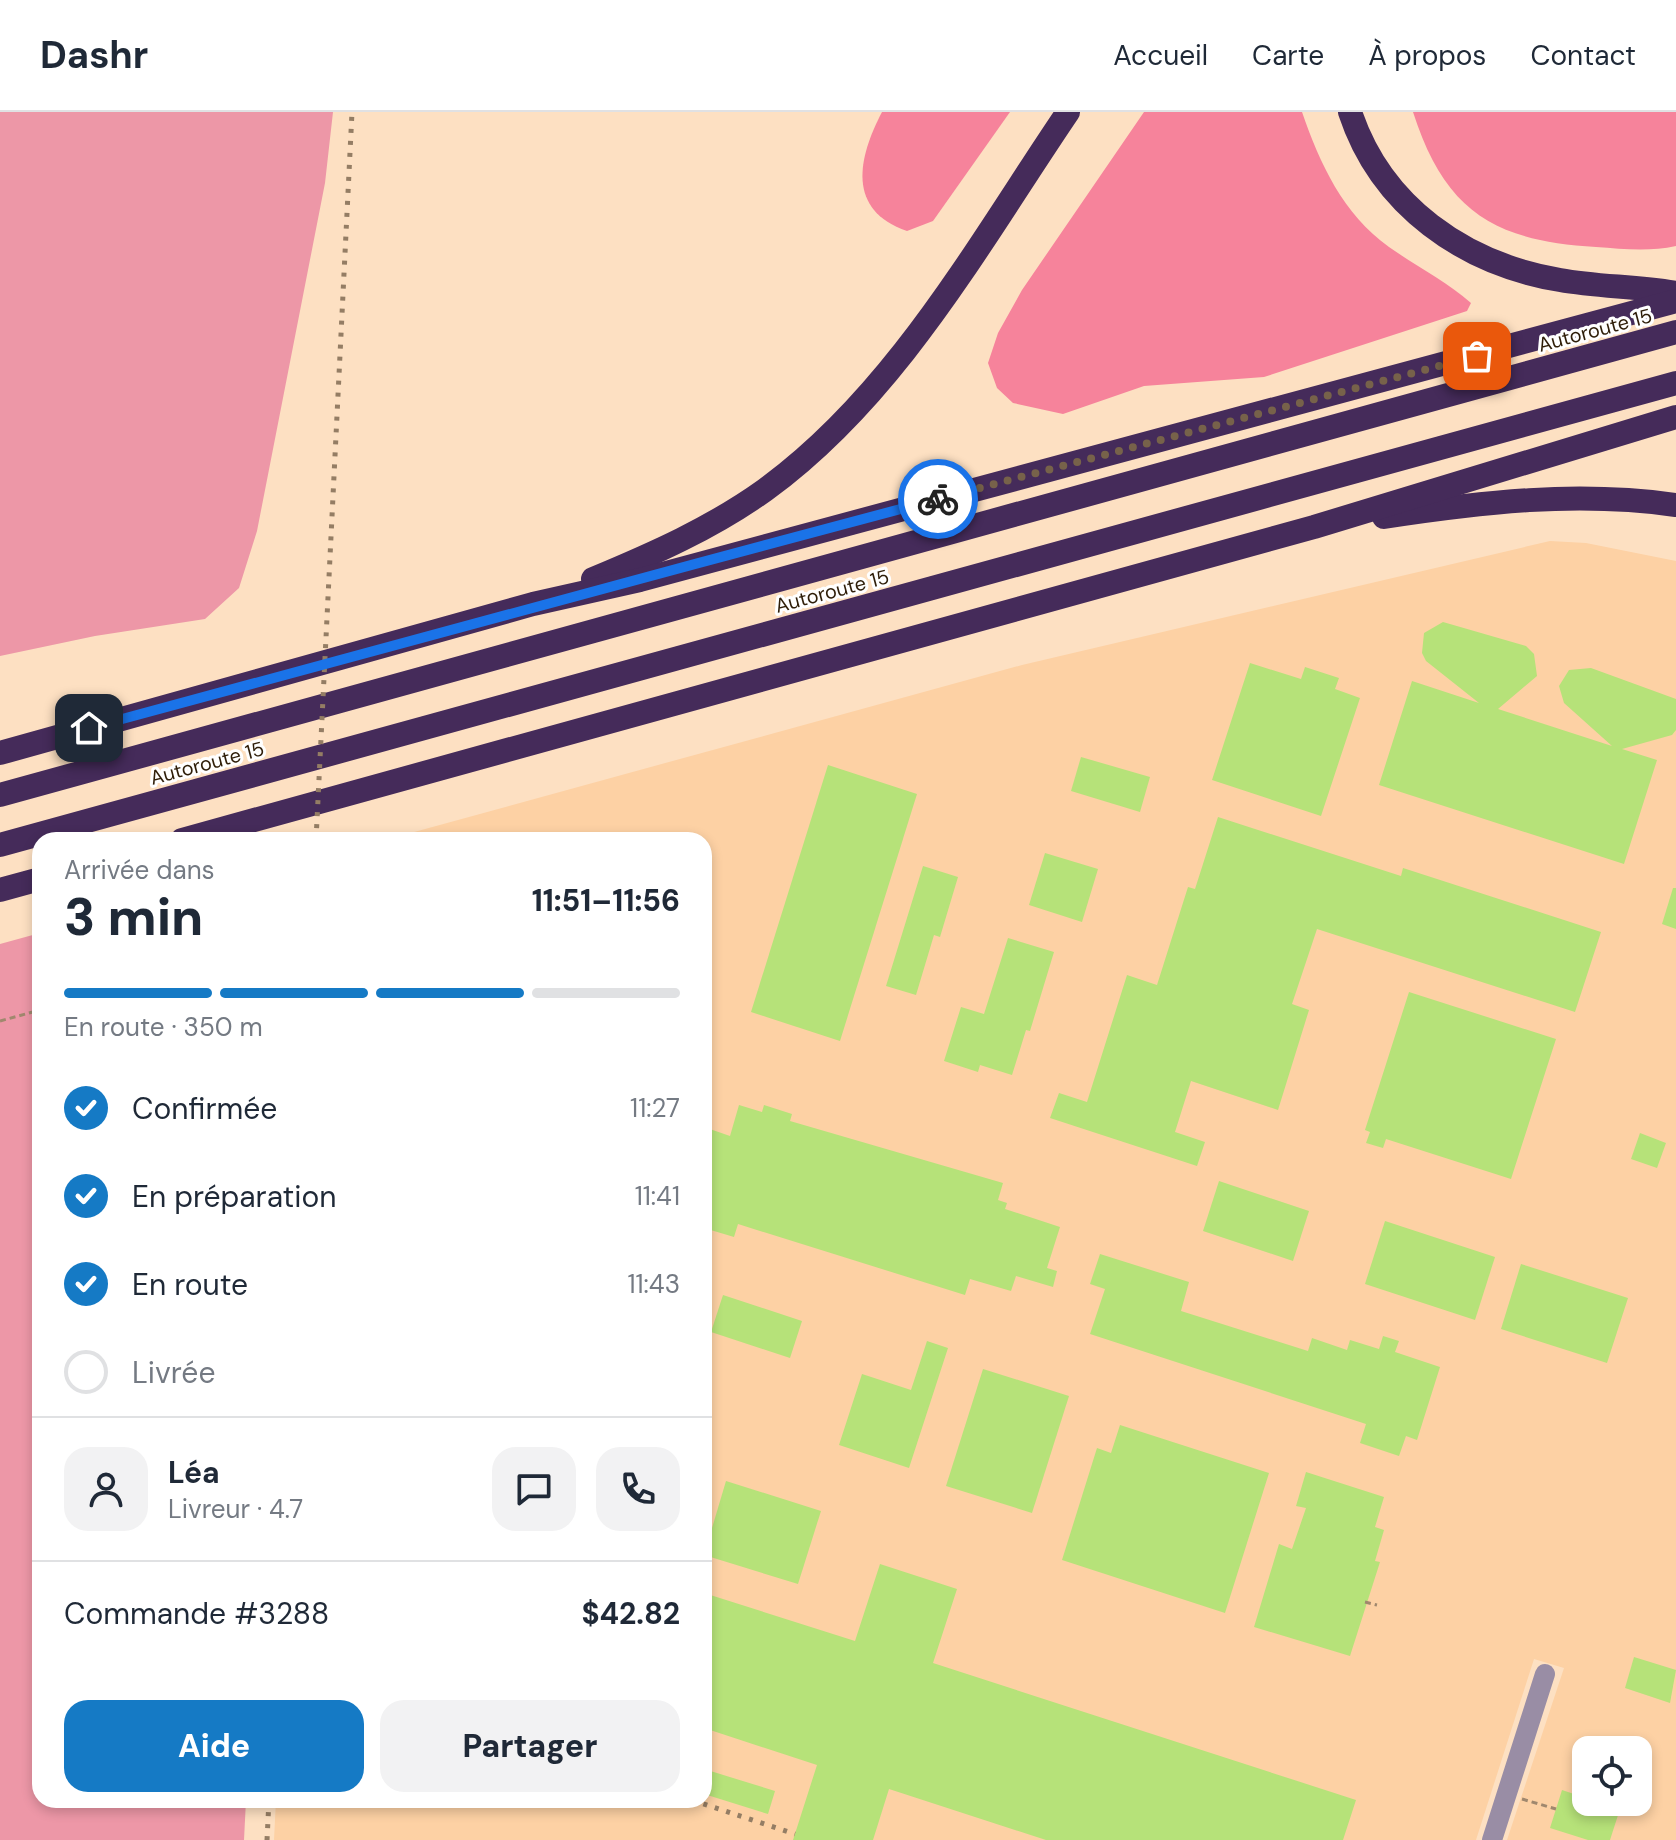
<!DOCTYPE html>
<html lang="fr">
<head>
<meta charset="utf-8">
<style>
  body { margin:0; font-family:"DM Sans",sans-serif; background:#f2f2f3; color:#1f2937; height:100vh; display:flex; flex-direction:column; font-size:30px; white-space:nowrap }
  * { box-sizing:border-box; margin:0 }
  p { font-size:26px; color:#747a83 }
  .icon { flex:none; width:44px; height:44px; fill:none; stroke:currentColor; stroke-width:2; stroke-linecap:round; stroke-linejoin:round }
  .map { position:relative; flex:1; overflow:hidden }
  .sheet { position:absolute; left:32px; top:720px; width:680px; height:976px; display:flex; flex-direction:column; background:#fff; border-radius:24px; box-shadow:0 4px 12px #0003 }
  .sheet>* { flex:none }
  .fabs { position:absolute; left:1572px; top:1624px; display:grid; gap:16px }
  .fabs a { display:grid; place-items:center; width:80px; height:80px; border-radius:16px; background:#fff; box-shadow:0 4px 12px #0003; font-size:40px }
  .pin { position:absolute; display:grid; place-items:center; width:68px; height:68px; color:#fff; margin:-34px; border-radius:16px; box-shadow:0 4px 12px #0006 }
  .courier { position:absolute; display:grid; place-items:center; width:80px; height:80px; margin:-40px; border:6px solid #1a73e8; border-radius:50%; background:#fff; color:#222; box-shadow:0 2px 10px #0007 }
  .head em { font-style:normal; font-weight:800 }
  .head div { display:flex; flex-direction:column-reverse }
  .head { display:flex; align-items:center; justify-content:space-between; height:136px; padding:0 32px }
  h1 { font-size:52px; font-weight:800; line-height:60px }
  .bar { display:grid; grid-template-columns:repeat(4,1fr); gap:12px 8px; align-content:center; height:96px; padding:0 32px }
  .bar i { height:10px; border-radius:6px; background:#e0e1e3 }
  .bar .active { background:#157ac5 }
  .bar p { grid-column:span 4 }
  .line { display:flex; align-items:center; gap:20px; padding:0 32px; border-top:2px solid #e0e1e3 }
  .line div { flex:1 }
  .round { display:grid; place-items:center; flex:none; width:84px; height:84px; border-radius:24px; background:#f2f2f3 }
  ol { padding:0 32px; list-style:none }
  li { display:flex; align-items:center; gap:24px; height:88px }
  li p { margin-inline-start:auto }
  li .icon { padding:8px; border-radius:50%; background:#157ac5; color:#fff; stroke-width:4 }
  li:last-child { color:#747a83 }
  li i { width:44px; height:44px; border:4px solid #e0e1e3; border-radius:50% }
  .primary-button { display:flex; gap:16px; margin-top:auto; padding:16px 32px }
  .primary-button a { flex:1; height:92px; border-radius:24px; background:#157ac5; color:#fff; font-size:32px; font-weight:800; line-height:92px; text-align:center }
  .primary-button a+a { background:#f2f2f3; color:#1f2937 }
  header { display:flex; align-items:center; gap:48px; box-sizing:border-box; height:112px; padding:0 40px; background:#fff; border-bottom:2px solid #e0e1e3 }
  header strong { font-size:38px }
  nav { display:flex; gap:44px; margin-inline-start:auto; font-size:28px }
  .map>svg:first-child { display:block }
</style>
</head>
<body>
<header>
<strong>Dashr</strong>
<nav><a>Accueil</a><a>Carte</a><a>À propos</a><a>Contact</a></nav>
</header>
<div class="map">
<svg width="1676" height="1728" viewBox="0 0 1676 1728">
  <rect width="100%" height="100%" fill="#fde0c2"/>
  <!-- built -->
  <path fill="#fdd1a4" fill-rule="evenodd" d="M 1550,429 L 1586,431 L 1676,449 L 1676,1728 L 1507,1728 L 1564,1556 L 1534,1547 L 1476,1728 L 274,1728 L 276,1688 L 704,1688 L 704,728 L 385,728 L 1022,553 ZM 1586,1638 L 1638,1638 L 1638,1690 L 1586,1690 Z"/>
  <!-- green -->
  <g fill="#ed97a7">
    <polygon points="0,0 333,0 325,71 257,419 239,476 205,507 95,524 0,544"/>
    <polygon points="40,821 40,1688 246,1688 244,1728 0,1728 0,832"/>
  </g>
  <!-- forest -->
  <g fill="#f6839b">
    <path d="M 882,0 L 1010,0 L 933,109 L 907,119 C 846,98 858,46 882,0 Z"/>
    <path d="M 1144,0 L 1302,0 C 1320,52 1343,102 1389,135 C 1416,154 1446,169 1471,191 L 1467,199 L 1264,265 L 1144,274 L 1063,302 L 1013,291 L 997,276 L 988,251 L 998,221 L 1022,178 Z"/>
    <path d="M 1413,0 L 1676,0 L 1676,134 C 1649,140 1623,137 1596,135 C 1495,129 1445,100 1413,0 Z"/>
  </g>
  <!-- building -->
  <g fill="#b6e279">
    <polygon points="1443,510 1526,534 1534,542 1537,564 1498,597 1612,634 1564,591 1559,574 1569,558 1591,556 1676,587 1676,618 1672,623 1622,637 1657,648 1624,752 1379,673 1412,569 1479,591 1426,549 1422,541 1424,521"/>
    <polygon points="1250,551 1301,567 1305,555 1339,566 1335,577 1360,586 1321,704 1212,668"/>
    <polygon points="1081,645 1150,665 1140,700 1071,679"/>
    <polygon points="828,653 917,682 840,929 751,900"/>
    <polygon points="1218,705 1401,764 1403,756 1601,820 1575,900 1317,817 1292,892 1309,898 1278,998 1191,969 1175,1020 1205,1030 1197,1054 1050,1006 1059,981 1087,990 1127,863 1157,873 1188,775 1195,777"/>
    <polygon points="1045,741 1098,757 1082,810 1029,793"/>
    <polygon points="923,754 958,765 940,825 934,823 916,883 886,874"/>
    <polygon points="1673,776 1676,776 1676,817 1662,812"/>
    <polygon points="1008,826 1054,840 1030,919 1026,918 1012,963 980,953 978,960 944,949 961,895 984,902"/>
    <polygon points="1409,880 1556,927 1511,1067 1386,1027 1383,1036 1366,1031 1370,1020 1365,1018"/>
    <polygon points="739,993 762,1000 764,993 792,1002 790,1009 1003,1071 998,1088 1007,1091 1005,1097 1060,1115 1047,1156 1057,1159 1053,1175 1016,1164 1011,1179 970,1167 965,1183 738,1112 734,1125 704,1116 704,1015 730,1024"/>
    <polygon points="1640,1021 1666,1031 1657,1056 1631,1047"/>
    <polygon points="1219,1069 1309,1099 1293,1149 1203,1119"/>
    <polygon points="1385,1109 1495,1145 1475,1208 1365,1172"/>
    <polygon points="1100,1142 1189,1170 1181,1199 1308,1239 1312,1226 1347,1238 1350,1228 1379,1237 1383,1224 1399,1229 1395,1240 1440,1255 1417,1328 1406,1324 1399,1344 1360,1331 1366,1312 1090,1222 1105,1177 1090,1172"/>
    <polygon points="1521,1152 1628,1186 1607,1251 1501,1217"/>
    <polygon points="723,1183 802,1209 790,1246 711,1220"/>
    <polygon points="927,1229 948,1236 909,1356 839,1333 862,1262 911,1278"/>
    <polygon points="983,1257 1069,1284 1032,1401 946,1374"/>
    <polygon points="1120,1313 1269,1361 1225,1501 1062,1448 1097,1336 1111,1341"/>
    <polygon points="1306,1360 1384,1385 1375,1415 1384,1418 1375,1449 1380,1450 1350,1544 1254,1515 1279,1432 1292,1437 1306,1396 1296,1394"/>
    <polygon points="726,1369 821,1399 798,1472 704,1443"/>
    <polygon points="880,1452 957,1477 933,1551 1356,1688 1343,1728 1046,1728 889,1677 873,1728 793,1728 817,1653 704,1616 704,1481 855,1529"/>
    <polygon points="1634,1545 1676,1558 1670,1591 1625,1576"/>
    <polygon points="704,1657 775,1679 768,1702 704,1682"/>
    <polygon points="1562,1678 1586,1686 1586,1690 1620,1697 1610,1728 1588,1728 1550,1716"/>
  </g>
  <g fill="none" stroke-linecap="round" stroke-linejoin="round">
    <!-- path -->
    <g stroke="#a0886e" stroke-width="3" stroke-dasharray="6 4" stroke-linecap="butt">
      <polyline points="0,909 40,898"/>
      <polyline points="1365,1490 1377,1493"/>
      <polyline points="1522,1687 1556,1697"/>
    </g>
    <!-- minor -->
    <polyline stroke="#998da5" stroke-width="20" points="1492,1728 1545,1562"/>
    <!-- highway -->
    <g stroke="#452b5a" stroke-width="24">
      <path d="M 1350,0 C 1381,94 1464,152 1560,168 C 1598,175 1637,174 1676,181"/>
      <path d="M 1384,405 C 1482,390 1576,379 1676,393"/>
      <path d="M 593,467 C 653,442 712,416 765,378 C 896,283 979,131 1068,0"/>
      <polyline points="0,641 533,492 640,468 1676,189"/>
      <polyline points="0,683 1676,220"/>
      <polyline points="182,728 1314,415 1676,305"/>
      <polyline points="0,733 1676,271"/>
      <polyline points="0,778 40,767"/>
    </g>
    <!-- rail -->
    <g stroke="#947d64" stroke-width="5" stroke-dasharray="4 8" stroke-linecap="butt">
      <polyline points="316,728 352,0"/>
      <polyline points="692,1688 795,1722"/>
      <polyline points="267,1728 269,1688"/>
    </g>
  </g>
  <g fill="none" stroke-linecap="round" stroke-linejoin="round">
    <!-- done -->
    <polyline stroke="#77624a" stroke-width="8" stroke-dasharray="0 14.4" points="938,387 1477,244"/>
    <!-- route -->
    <path stroke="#1a73e8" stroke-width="10" d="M 89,616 C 372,537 655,463 938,387"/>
  </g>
  <g text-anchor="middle" stroke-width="6" stroke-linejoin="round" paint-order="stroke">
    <!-- street labels -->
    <g font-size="20" fill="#2f1e09" stroke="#fff">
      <text transform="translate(1595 218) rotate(-15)" y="7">Autoroute 15</text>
      <text transform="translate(832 479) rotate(-15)" y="7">Autoroute 15</text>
      <text transform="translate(207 651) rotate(-15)" y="7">Autoroute 15</text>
    </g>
  </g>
</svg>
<div class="fabs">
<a><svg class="icon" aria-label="locate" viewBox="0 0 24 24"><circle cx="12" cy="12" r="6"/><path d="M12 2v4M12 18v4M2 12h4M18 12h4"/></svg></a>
</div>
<div class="pin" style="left:1477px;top:244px;background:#ea580c"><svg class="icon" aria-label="bag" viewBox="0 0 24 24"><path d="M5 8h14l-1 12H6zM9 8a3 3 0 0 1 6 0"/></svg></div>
<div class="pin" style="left:89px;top:616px;background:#1f2937"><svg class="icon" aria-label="home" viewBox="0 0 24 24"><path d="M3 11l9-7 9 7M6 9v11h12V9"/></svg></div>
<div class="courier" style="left:938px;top:387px"><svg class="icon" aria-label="bike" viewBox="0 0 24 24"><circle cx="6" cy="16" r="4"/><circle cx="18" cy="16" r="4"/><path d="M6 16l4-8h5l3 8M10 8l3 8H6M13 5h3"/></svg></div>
<section class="sheet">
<div class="head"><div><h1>3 min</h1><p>Arrivée dans</p></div><em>11:51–11:56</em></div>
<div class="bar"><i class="active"></i><i class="active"></i><i class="active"></i><i></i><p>En route · 350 m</p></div>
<ol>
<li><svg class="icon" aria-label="check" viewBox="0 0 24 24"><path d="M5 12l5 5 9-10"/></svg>Confirmée<p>11:27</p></li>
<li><svg class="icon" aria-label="check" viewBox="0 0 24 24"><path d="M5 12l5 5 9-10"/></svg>En préparation<p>11:41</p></li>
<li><svg class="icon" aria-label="check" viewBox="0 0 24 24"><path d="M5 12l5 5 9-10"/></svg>En route<p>11:43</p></li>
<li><i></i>Livrée</li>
</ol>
<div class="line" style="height:144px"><a class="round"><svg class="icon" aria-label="person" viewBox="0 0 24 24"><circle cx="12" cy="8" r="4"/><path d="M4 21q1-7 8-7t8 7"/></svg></a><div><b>Léa</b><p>Livreur · 4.7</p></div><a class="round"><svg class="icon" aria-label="chat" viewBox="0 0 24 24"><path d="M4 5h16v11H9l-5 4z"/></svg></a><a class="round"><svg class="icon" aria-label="phone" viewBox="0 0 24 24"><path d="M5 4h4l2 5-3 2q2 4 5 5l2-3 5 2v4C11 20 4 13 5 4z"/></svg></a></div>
<div class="line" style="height:104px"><div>Commande #3288</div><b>$42.82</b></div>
<div class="primary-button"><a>Aide</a><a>Partager</a></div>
</section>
</div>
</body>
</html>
